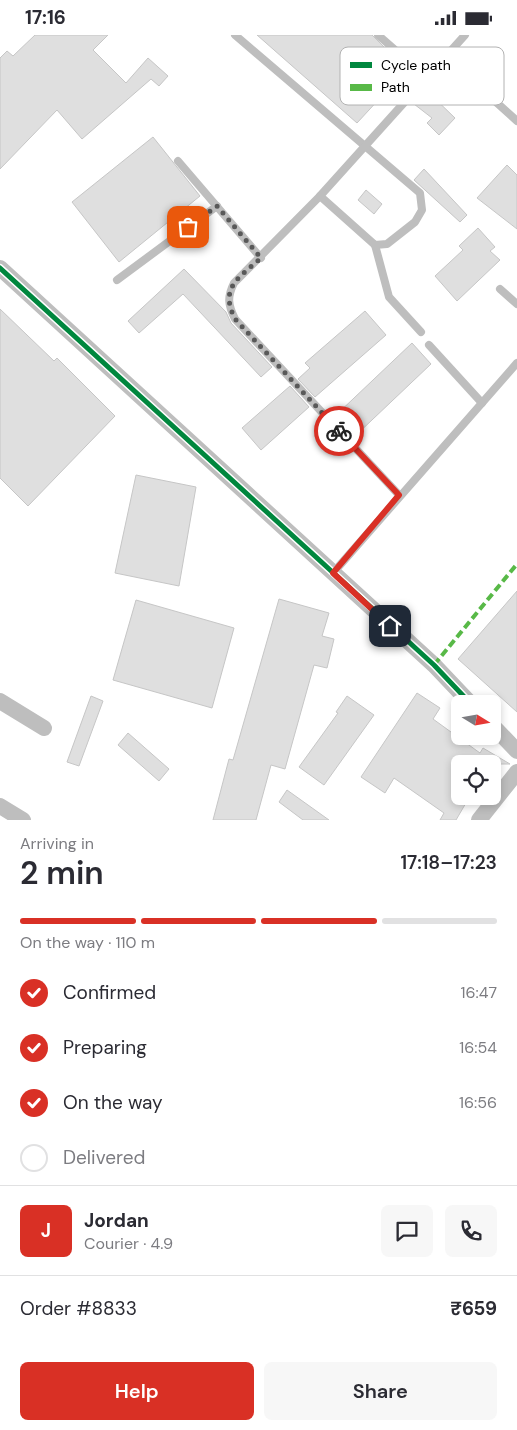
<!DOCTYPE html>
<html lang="en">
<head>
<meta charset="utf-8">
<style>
  body { margin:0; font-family:"DM Sans",sans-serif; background:#f7f7f7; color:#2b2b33; height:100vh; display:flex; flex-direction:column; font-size:19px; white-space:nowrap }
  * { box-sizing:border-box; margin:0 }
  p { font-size:16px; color:#7c7c81 }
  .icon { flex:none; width:28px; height:28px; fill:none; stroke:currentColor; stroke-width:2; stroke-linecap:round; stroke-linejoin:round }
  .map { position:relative; height:785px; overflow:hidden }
  .side { display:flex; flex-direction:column; background:#fff; flex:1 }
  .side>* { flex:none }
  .needle { width:32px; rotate:101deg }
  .buttons { position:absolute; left:451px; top:660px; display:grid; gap:10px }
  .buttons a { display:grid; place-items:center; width:50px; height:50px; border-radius:8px; background:#fff; box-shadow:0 2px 8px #0003; font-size:25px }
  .pin { position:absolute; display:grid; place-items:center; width:42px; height:42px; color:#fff; margin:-21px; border-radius:10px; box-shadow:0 2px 8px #0006 }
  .courier { position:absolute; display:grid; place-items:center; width:50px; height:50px; margin:-25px; border:4px solid #d93025; border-radius:50%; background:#fff; color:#222; box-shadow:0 1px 6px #0007 }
  .headline em { font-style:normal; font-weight:600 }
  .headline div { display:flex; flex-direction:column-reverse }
  .headline { display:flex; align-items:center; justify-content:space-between; height:85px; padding:0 20px }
  h1 { font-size:32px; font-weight:600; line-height:38px }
  .bar { display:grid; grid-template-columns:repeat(4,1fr); gap:8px 5px; align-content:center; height:60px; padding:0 20px }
  .bar i { height:6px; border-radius:4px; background:#e1e1e2 }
  .bar .selected { background:#d93025 }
  .bar p { grid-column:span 4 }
  .line { display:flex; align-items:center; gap:12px; padding:0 20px; border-top:1px solid #e1e1e2 }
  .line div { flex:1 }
  .round { display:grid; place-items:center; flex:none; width:52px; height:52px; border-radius:8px; background:#f7f7f7 }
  ol { padding:0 20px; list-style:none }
  li { display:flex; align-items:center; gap:15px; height:55px }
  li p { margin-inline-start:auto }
  li .icon { padding:5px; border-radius:50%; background:#d93025; color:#fff; stroke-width:4 }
  li:last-child { color:#7c7c81 }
  li i { width:28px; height:28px; border:2px solid #e1e1e2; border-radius:50% }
  .action { display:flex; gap:10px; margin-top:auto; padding:10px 20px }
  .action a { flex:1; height:58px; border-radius:8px; background:#d93025; color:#fff; font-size:20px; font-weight:600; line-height:58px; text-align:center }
  .action a+a { background:#f7f7f7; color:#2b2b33 }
  .status { display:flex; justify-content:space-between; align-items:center; height:35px; padding:0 25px; background:#fff; direction:ltr }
  .status svg { height:14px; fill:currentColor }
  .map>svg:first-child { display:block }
</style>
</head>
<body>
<div class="status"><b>17:16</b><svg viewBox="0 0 49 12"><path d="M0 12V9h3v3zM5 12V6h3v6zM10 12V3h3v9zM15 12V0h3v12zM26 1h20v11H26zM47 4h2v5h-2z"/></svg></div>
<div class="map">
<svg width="517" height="785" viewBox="0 0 517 785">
  <rect width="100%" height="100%" fill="#fff"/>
  <!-- building -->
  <g fill="#dfdfdf" stroke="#c6c6c6">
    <polygon points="35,0 108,0 93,15 126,48 148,23 168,41 159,51 151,44 82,104 57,75 0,134 0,23 7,16 13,21"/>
    <polygon points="257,0 372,0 385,13 359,42 381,62 357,88"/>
    <polygon points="425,54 455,83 439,100 427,88 432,83 414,69"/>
    <polygon points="153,102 200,161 119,227 72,167"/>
    <polygon points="507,130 517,140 517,194 477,163"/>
    <polygon points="424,134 467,180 460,187 414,145"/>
    <polygon points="366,155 382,169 374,179 358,165"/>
    <polygon points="478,193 495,212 490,216 500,225 457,266 435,241 463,215 459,211"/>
    <polygon points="184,234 226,277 231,288 272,332 261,342 183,259 139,298 128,286"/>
    <polygon points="0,274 54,326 57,323 115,381 28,471 0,443"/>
    <polygon points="365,276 386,300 315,362 298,344 310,333 305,328"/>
    <polygon points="412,308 431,329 353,403 334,382"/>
    <polygon points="290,351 309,372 261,415 242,393"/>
    <polygon points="136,440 196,452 179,551 115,538"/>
    <polygon points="517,556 517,677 458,624"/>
    <polygon points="279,564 329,578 322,601 334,604 327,633 314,630 285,734 271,730 256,785 213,785 229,724 233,725"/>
    <polygon points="136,565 234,593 212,673 113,645"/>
    <polygon points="417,658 440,673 433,684 480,718 483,713 510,729 460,729 460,761 470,761 456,785 440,785 444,778 394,743 385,758 361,742"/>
    <polygon points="91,661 103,666 79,731 67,727"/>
    <polygon points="347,661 374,680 324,750 299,732 338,678 336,677"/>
    <polygon points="128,698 169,734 159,746 118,710"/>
    <polygon points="287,755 329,785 303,785 279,767"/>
  </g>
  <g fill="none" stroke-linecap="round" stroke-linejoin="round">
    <!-- lane -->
    <g stroke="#bebebe" stroke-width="8">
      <polyline points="235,0 420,158 422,175 415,187 387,209 375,210 320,161"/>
      <polyline points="378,0 427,43"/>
      <polyline points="446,22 517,86"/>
      <polyline points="178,126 261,223"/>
      <polyline points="375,210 389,262 421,297"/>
      <polyline points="117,245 217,171"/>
      <polyline points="500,254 517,269"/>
      <polyline points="429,310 482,368"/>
      <path d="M 399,460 L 235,284 C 228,270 227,262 234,248 L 320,161 L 465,0"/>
      <polyline points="333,538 517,328"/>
    </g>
    <!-- street -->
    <g stroke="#bebebe" stroke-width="16">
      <polyline points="0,233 434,630 471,669"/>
      <polyline points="0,666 44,693"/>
      <polyline points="492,690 517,716"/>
      <polyline points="0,771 23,785"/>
      <polyline points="479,785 517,737"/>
    </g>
    <!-- quiet -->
    <polyline stroke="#58b947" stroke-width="4" stroke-dasharray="8 4" stroke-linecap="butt" points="434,630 517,529"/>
    <defs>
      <polyline id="cycleway" points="0,233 434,630 471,669"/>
    </defs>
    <!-- cycleway casing -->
    <use href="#cycleway" stroke="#fff" stroke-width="8"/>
    <!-- cycleway -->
    <use href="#cycleway" stroke="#00873e" stroke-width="5"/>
  </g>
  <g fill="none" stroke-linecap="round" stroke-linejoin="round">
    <!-- done -->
    <path stroke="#595959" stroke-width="5" stroke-dasharray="0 9" d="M 188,192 L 217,171 L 261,223 C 239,243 219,252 235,284 L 339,396"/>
    <!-- route -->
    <polyline stroke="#d93025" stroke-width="6" points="339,396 399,460 333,538 390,591"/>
  </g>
  <!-- legend -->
  <rect x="340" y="12" width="164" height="58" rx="8" fill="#fff" stroke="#b2b2b2" stroke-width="1"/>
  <rect x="350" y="27" width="22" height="6" fill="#00873e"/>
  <rect x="350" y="49" width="22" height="7" fill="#58b947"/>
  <g font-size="14" fill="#000">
    <text x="381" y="35">Cycle path</text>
    <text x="381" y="57">Path</text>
  </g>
</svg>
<div class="buttons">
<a><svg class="needle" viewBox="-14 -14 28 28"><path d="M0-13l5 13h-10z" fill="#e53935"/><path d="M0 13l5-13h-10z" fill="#7c7c81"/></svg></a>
<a><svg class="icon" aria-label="locate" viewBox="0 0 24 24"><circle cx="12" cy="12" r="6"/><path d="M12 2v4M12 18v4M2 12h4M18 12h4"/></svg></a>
</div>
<div class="pin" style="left:188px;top:192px;background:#ea580c"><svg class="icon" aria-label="bag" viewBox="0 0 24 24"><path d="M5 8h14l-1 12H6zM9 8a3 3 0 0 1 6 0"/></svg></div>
<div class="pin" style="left:390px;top:591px;background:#1f2937"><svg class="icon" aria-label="home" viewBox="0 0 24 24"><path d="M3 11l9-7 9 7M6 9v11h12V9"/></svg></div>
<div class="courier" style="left:339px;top:396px"><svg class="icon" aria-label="bike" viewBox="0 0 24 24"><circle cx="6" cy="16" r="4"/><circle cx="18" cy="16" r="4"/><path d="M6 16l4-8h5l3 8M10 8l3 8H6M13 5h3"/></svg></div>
</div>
<section class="side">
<div class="headline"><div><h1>2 min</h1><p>Arriving in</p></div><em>17:18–17:23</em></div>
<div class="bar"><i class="selected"></i><i class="selected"></i><i class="selected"></i><i></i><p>On the way · 110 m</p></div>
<ol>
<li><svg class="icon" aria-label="check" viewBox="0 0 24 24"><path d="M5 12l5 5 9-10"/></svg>Confirmed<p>16:47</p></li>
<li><svg class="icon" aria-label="check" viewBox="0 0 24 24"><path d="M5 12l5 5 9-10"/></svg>Preparing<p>16:54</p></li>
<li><svg class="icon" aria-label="check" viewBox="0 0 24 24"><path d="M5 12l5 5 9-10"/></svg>On the way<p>16:56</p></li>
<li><i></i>Delivered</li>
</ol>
<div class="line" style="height:90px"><b class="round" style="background:#d93025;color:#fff">J</b><div><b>Jordan</b><p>Courier · 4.9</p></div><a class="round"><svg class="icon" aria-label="chat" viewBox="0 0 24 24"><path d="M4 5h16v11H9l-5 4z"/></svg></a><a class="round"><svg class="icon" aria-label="phone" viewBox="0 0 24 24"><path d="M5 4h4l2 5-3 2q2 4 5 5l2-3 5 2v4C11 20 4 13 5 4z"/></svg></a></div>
<div class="line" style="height:65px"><div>Order #8833</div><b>₹659</b></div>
<div class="action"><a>Help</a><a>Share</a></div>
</section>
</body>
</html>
